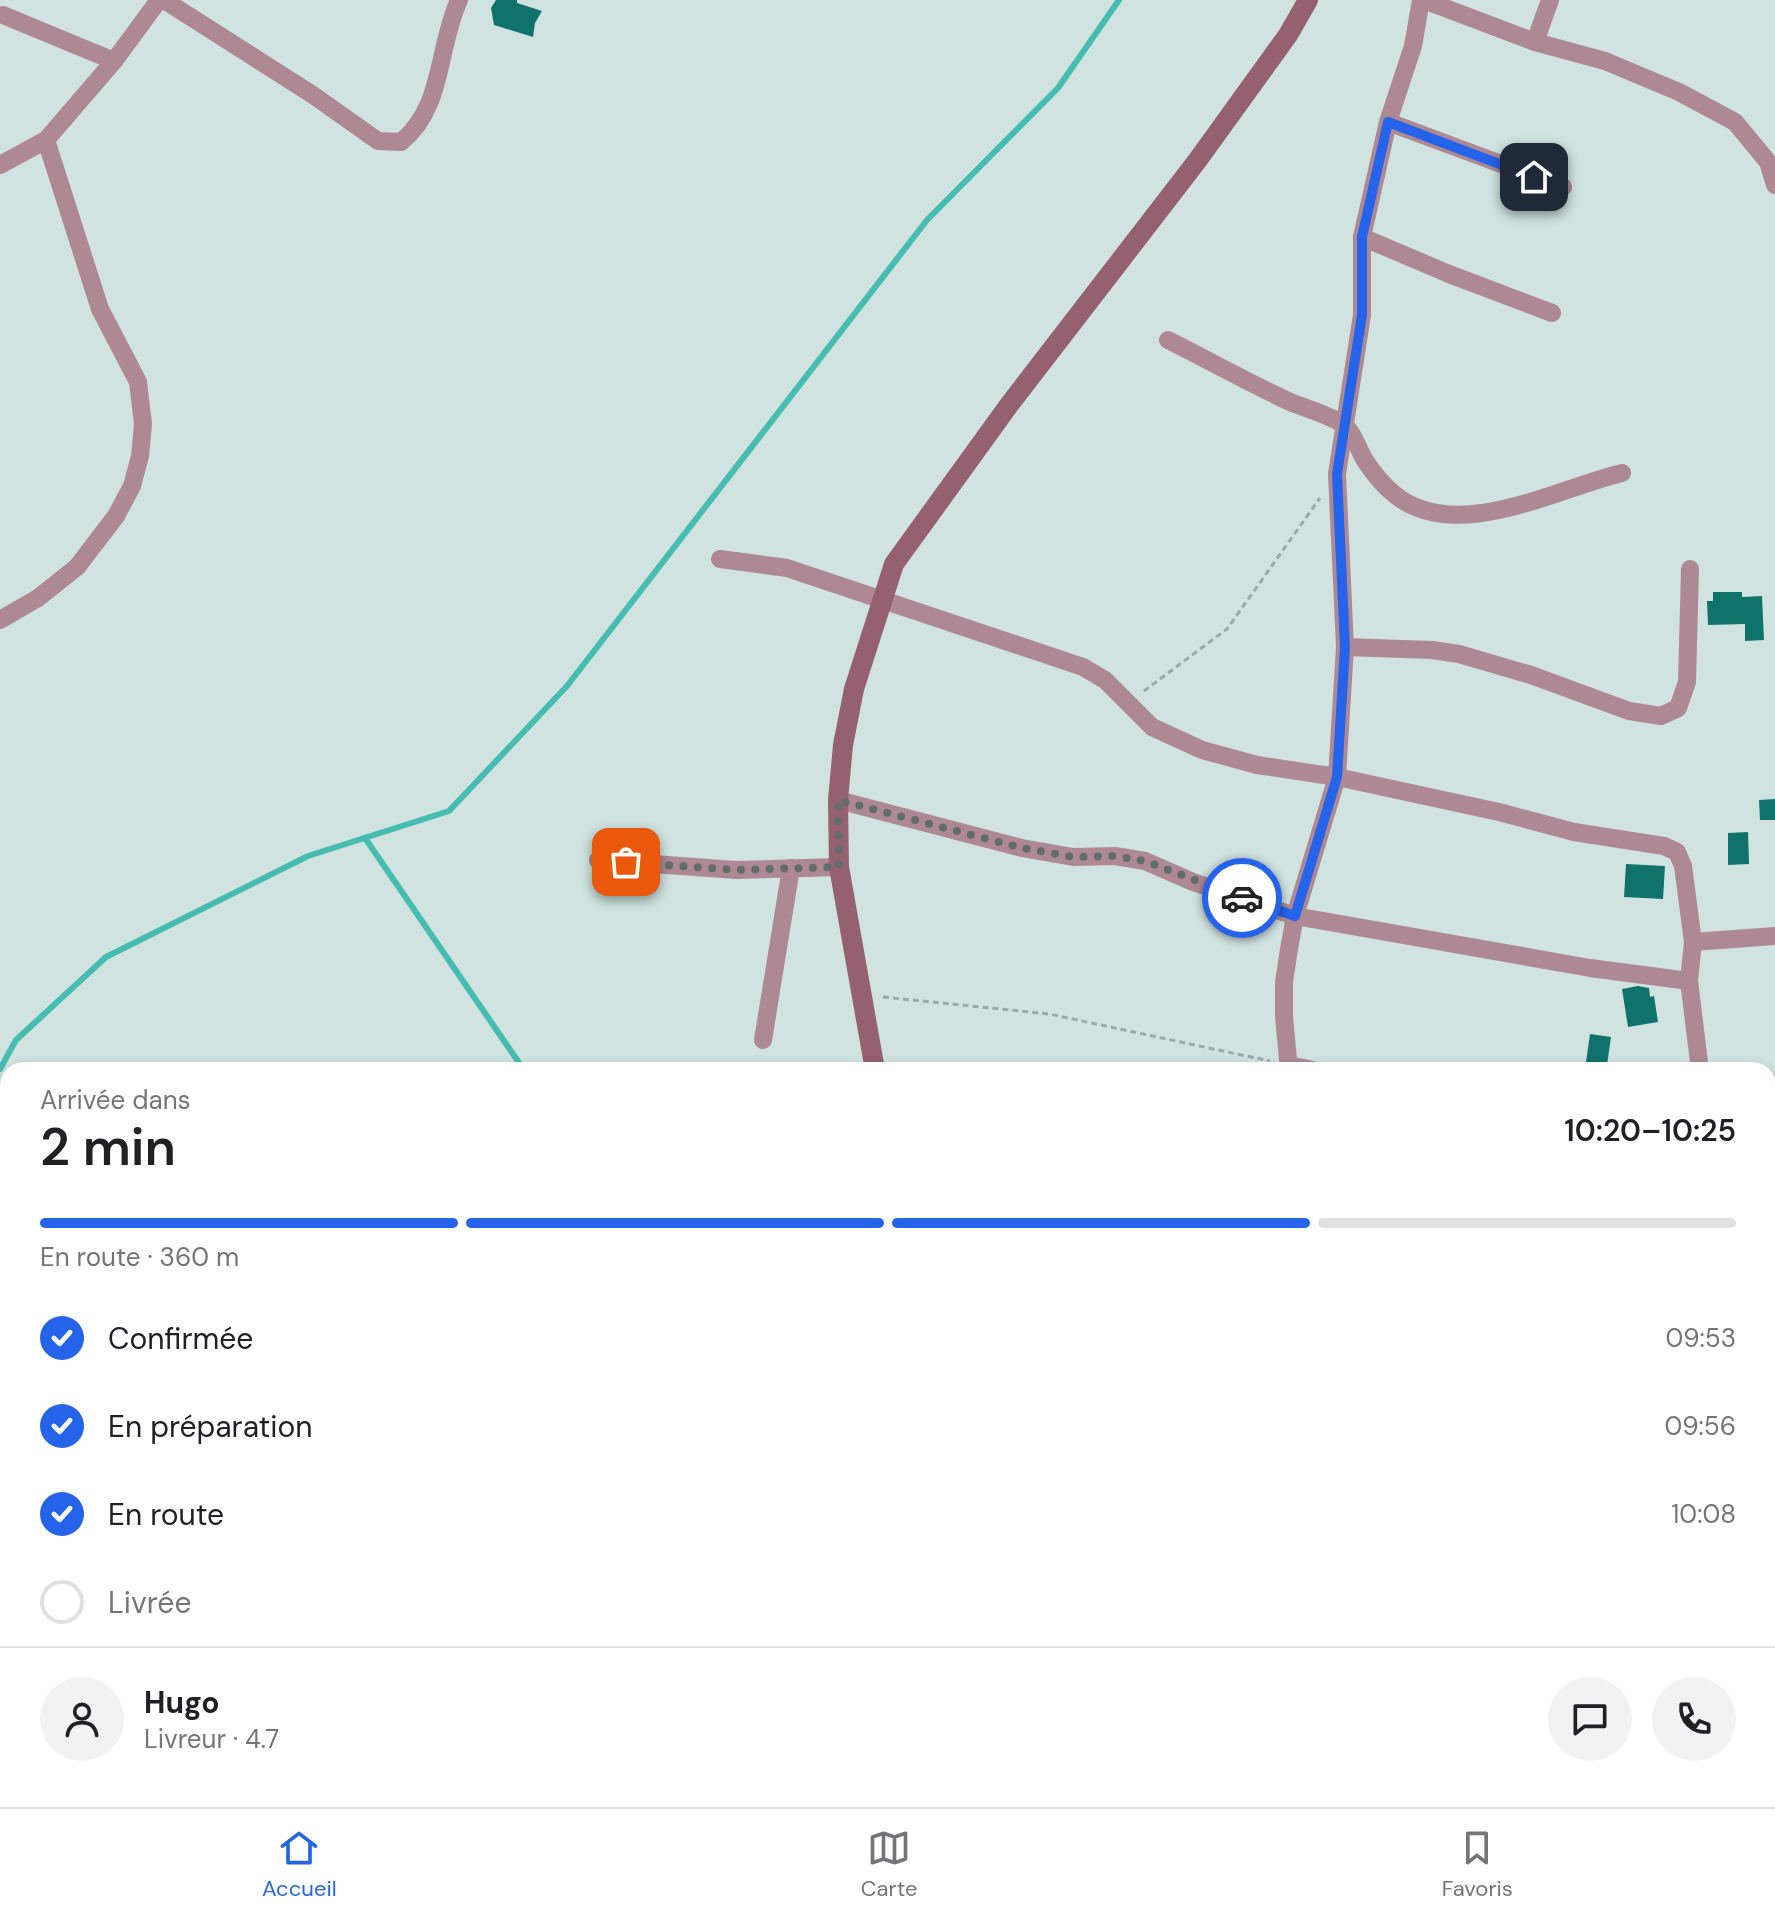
<!DOCTYPE html>
<html lang="fr">
<head>
<meta charset="utf-8">
<style>
  body { margin:0; font-family:"DM Sans",sans-serif; background:#f2f2f2; color:#202124; height:100vh; display:flex; flex-direction:column; font-size:30px; white-space:nowrap }
  * { box-sizing:border-box; margin:0 }
  p { font-size:26px; color:#757577 }
  .icon { flex:none; width:44px; height:44px; fill:none; stroke:currentColor; stroke-width:2; stroke-linecap:round; stroke-linejoin:round }
  .map { position:relative; flex:1; overflow:hidden }
  .drawer { position:absolute; left:0px; top:1062px; width:1776px; height:746px; display:flex; flex-direction:column; background:#fff; border-radius:24px 24px 0 0; box-shadow:0 4px 12px #0003 }
  .drawer>* { flex:none }
  .pin { position:absolute; display:grid; place-items:center; width:68px; height:68px; color:#fff; margin:-34px; border-radius:16px; box-shadow:0 4px 12px #0006 }
  .courier { position:absolute; display:grid; place-items:center; width:80px; height:80px; margin:-40px; border:6px solid #2563eb; border-radius:50%; background:#fff; color:#222; box-shadow:0 2px 10px #0007 }
  .summary em { font-style:normal; font-weight:600 }
  .summary div { display:flex; flex-direction:column-reverse }
  .summary { display:flex; align-items:center; justify-content:space-between; height:136px; padding:0 40px }
  h1 { font-size:52px; font-weight:600; line-height:60px }
  .bar { display:grid; grid-template-columns:repeat(4,1fr); gap:12px 8px; align-content:center; height:96px; padding:0 40px }
  .bar i { height:10px; border-radius:6px; background:#e0e0e0 }
  .bar .on { background:#2563eb }
  .bar p { grid-column:span 4 }
  .line { display:flex; align-items:center; gap:20px; padding:0 40px; border-top:2px solid #e0e0e0 }
  .line div { flex:1 }
  .round { display:grid; place-items:center; flex:none; width:84px; height:84px; border-radius:42px; background:#f2f2f2 }
  ol { padding:0 40px; list-style:none }
  li { display:flex; align-items:center; gap:24px; height:88px }
  li p { margin-inline-start:auto }
  li .icon { padding:8px; border-radius:50%; background:#2563eb; color:#fff; stroke-width:4 }
  li:last-child { color:#757577 }
  li i { width:44px; height:44px; border:4px solid #e0e0e0; border-radius:50% }
  .dock { display:flex; justify-content:space-around; align-items:center; height:112px; border-top:2px solid #e0e0e0; background:#fff; font-size:22px; color:#757577 }
  .dock a { display:grid; justify-items:center; gap:4px }
  .dock .on { color:#2563eb }
  .map>svg:first-child { display:block }
</style>
</head>
<body>
<div class="map">
<svg width="1775" height="1807" viewBox="0 0 1775 1807">
  <rect width="100%" height="100%" fill="#d0e3e0"/>
  <g fill="none" stroke-linecap="round" stroke-linejoin="round">
    <!-- stream -->
    <g stroke="#47bcb0" stroke-width="6">
      <polyline points="365,838 524,1070"/>
      <polyline points="0,1069 16,1040 106,957 308,856 449,811 567,686 927,220 1058,88 1119,0"/>
      <polyline points="0,1550 8,1586"/>
      <polyline points="661,1800 662,1807"/>
      <polyline points="30,1807 32,1800"/>
    </g>
  </g>
  <!-- building -->
  <g fill="#10736b">
    <polygon points="496,0 517,0 517,3 542,11 535,23 533,37 494,25 491,8"/>
    <polygon points="1713,592 1742,592 1742,597 1762,596 1764,640 1745,641 1745,624 1708,625 1707,601 1713,601"/>
    <polygon points="1775,799 1775,820 1760,820 1759,800"/>
    <polygon points="1748,832 1749,864 1728,865 1728,833"/>
    <polygon points="1626,864 1665,866 1663,899 1624,897"/>
    <polygon points="1638,986 1649,988 1650,997 1654,996 1658,1022 1628,1027 1622,989"/>
    <polygon points="1590,1034 1611,1037 1607,1065 1586,1062"/>
  </g>
  <g fill="none" stroke-linecap="round" stroke-linejoin="round">
    <!-- path -->
    <g stroke="#9baaa8" stroke-width="3" stroke-dasharray="6 4" stroke-linecap="butt">
      <polyline points="1144,691 1227,629 1320,498"/>
      <polyline points="883,997 1049,1014 1270,1061"/>
    </g>
    <!-- street -->
    <g stroke="#ae8994" stroke-width="18">
      <path d="M 164,0 L 313,95 L 378,141 L 401,142 C 444,107 437,48 459,0"/>
      <polyline points="1424,0 1535,42 1605,61 1679,92 1735,122 1768,162 1775,185"/>
      <polyline points="3,15 114,61"/>
      <polyline points="1535,42 1550,0"/>
      <polyline points="1388,122 1563,187"/>
      <polyline points="0,165 46,140 114,61 159,0"/>
      <polyline points="1362,237 1449,274 1552,313"/>
      <path d="M 1168,340 C 1208,360 1247,382 1288,401 C 1306,409 1329,414 1344,425 C 1354,433 1359,452 1366,462 C 1374,474 1383,485 1394,494 C 1455,545 1558,488 1622,473"/>
      <polyline points="720,559 787,568 1083,667 1105,680 1152,727 1202,750 1257,765 1337,777 1499,812 1574,832 1664,846 1677,852 1683,866 1693,942 1689,981 1700,1070"/>
      <polyline points="0,620 38,598 77,567 116,516 132,486 140,456 143,424 138,382 100,309 46,140"/>
      <polyline points="1345,647 1432,650 1459,654 1531,675 1629,711 1661,716 1678,708 1687,682 1690,569"/>
      <polyline points="838,800 1022,848 1073,857 1115,856 1145,861 1193,882 1295,916 1590,968 1689,981"/>
      <polyline points="598,860 736,870 839,867"/>
      <polyline points="1693,942 1775,936"/>
      <polyline points="763,1040 791,868"/>
      <polyline points="1289,1065 1313,1070"/>
      <polyline points="1289,1070 1284,1017 1284,982 1289,949 1295,916 1337,777 1345,647 1337,474 1362,315 1362,237 1388,122 1413,46 1421,0"/>
      <polyline points="1768,1629 1775,1631"/>
      <polyline points="1428,1800 1438,1807"/>
      <polyline points="278,1807 279,1800"/>
      <polyline points="1658,1807 1659,1800"/>
    </g>
    <!-- secondary -->
    <g stroke="#956070" stroke-width="20">
      <polyline points="875,1070 839,867 838,800 843,745 854,689 894,564 1009,405 1197,161 1288,35 1308,0"/>
      <polyline points="1037,1800 1040,1807"/>
    </g>
  </g>
  <g fill="none" stroke-linecap="round" stroke-linejoin="round">
    <!-- done -->
    <polyline stroke="#626d6b" stroke-width="8" stroke-dasharray="0 14.4" points="626,862 736,870 839,867 838,800 1022,848 1073,857 1115,856 1145,861 1242,898"/>
    <!-- route -->
    <polyline stroke="#2563eb" stroke-width="10" points="1242,898 1295,916 1337,777 1345,647 1337,474 1362,315 1362,237 1388,122 1534,177"/>
  </g>
</svg>
<div class="pin" style="left:626px;top:862px;background:#ea580c"><svg class="icon" aria-label="bag" viewBox="0 0 24 24"><path d="M5 8h14l-1 12H6zM9 8a3 3 0 0 1 6 0"/></svg></div>
<div class="pin" style="left:1534px;top:177px;background:#1f2937"><svg class="icon" aria-label="home" viewBox="0 0 24 24"><path d="M3 11l9-7 9 7M6 9v11h12V9"/></svg></div>
<div class="courier" style="left:1242px;top:898px"><svg class="icon" aria-label="car" viewBox="0 0 24 24"><path d="M5 17H2v-5l4-1 3-4h7l3 4 3 1v5h-3M9 17h6M6 11h13"/><circle cx="7" cy="17" r="2"/><circle cx="17" cy="17" r="2"/></svg></div>
<section class="drawer">
<div class="summary"><div><h1>2 min</h1><p>Arrivée dans</p></div><em>10:20–10:25</em></div>
<div class="bar"><i class="on"></i><i class="on"></i><i class="on"></i><i></i><p>En route · 360 m</p></div>
<ol>
<li><svg class="icon" aria-label="check" viewBox="0 0 24 24"><path d="M5 12l5 5 9-10"/></svg>Confirmée<p>09:53</p></li>
<li><svg class="icon" aria-label="check" viewBox="0 0 24 24"><path d="M5 12l5 5 9-10"/></svg>En préparation<p>09:56</p></li>
<li><svg class="icon" aria-label="check" viewBox="0 0 24 24"><path d="M5 12l5 5 9-10"/></svg>En route<p>10:08</p></li>
<li><i></i>Livrée</li>
</ol>
<div class="line" style="height:144px"><a class="round"><svg class="icon" aria-label="person" viewBox="0 0 24 24"><circle cx="12" cy="8" r="4"/><path d="M4 21q1-7 8-7t8 7"/></svg></a><div><b>Hugo</b><p>Livreur · 4.7</p></div><a class="round"><svg class="icon" aria-label="chat" viewBox="0 0 24 24"><path d="M4 5h16v11H9l-5 4z"/></svg></a><a class="round"><svg class="icon" aria-label="phone" viewBox="0 0 24 24"><path d="M5 4h4l2 5-3 2q2 4 5 5l2-3 5 2v4C11 20 4 13 5 4z"/></svg></a></div>
</section>
</div>
<nav class="dock">
<a class="on"><svg class="icon" aria-label="home" viewBox="0 0 24 24"><path d="M3 11l9-7 9 7M6 9v11h12V9"/></svg>Accueil</a>
<a><svg class="icon" aria-label="map" viewBox="0 0 24 24"><path d="M3 6l6-2 6 2 6-2v14l-6 2-6-2-6 2zM9 4v14M15 6v14"/></svg>Carte</a>
<a><svg class="icon" aria-label="saved" viewBox="0 0 24 24"><path d="M7 4h10v16l-5-4-5 4z"/></svg>Favoris</a>
</nav>
</body>
</html>
